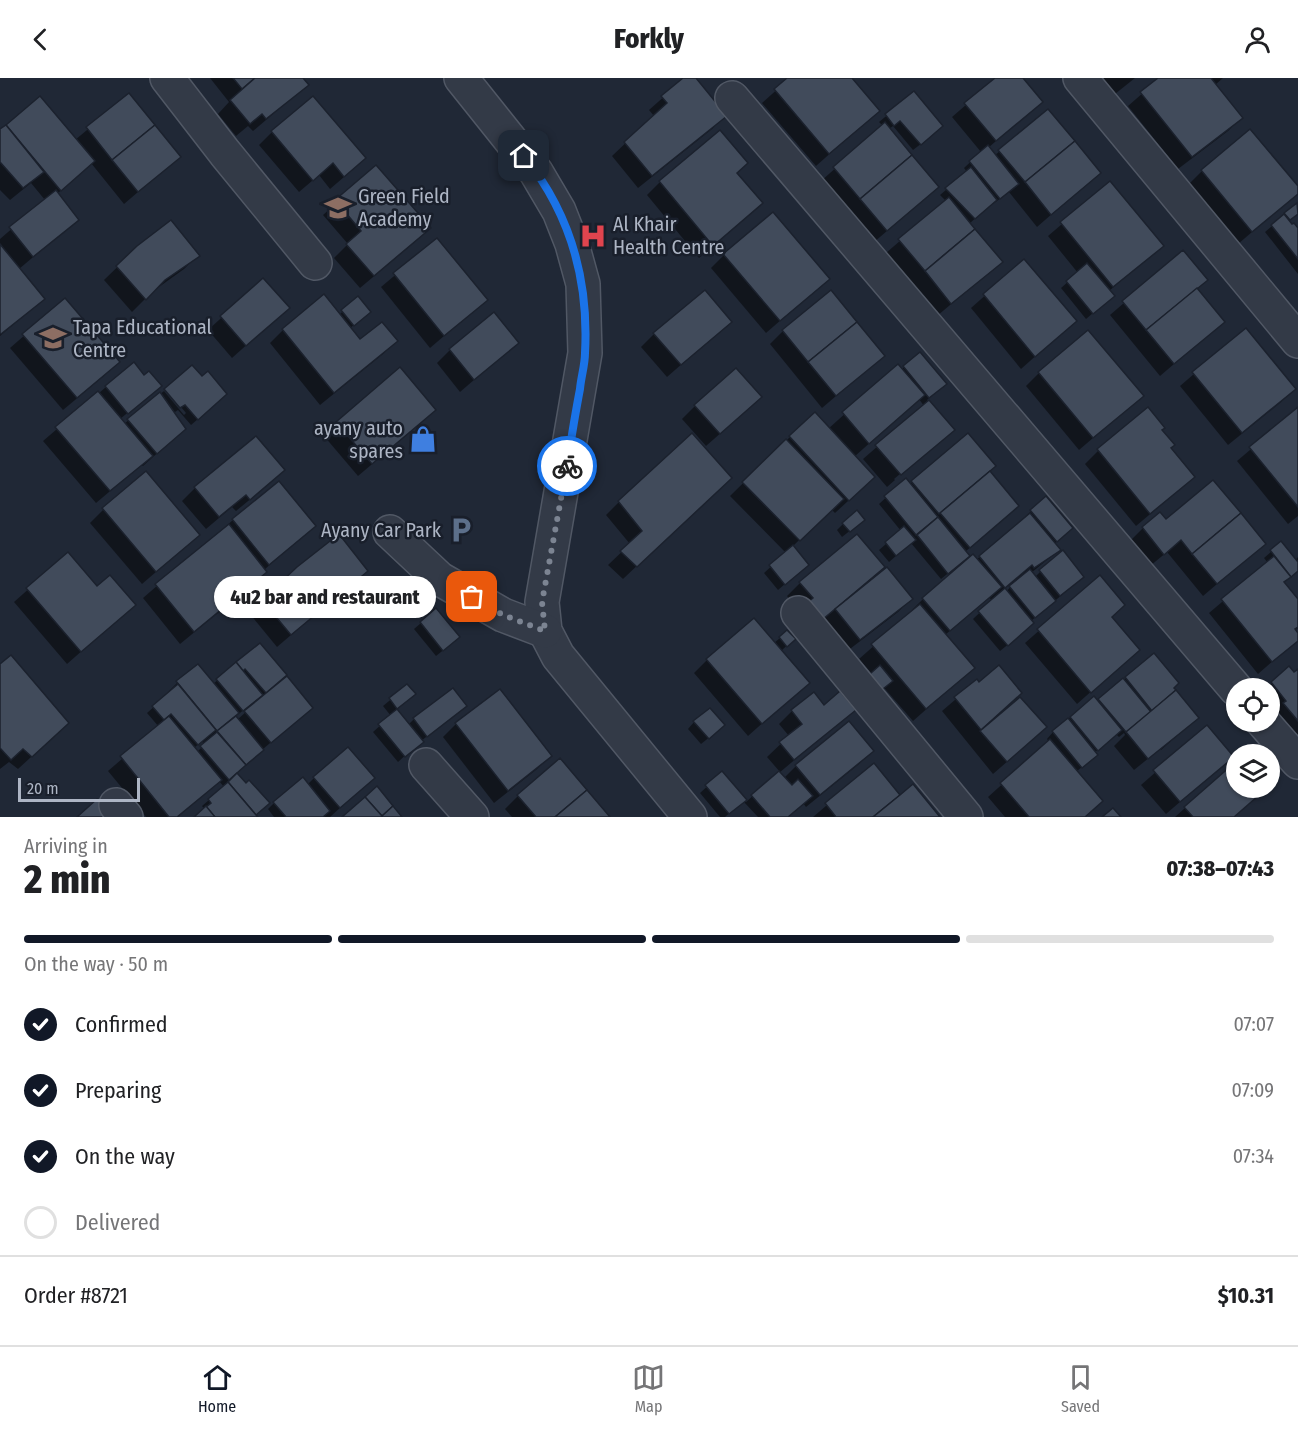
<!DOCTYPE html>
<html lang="en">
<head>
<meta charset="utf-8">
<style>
  body { margin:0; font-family:"Fira Sans Condensed",sans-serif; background:#f2f2f2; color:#202124; height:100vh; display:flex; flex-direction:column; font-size:22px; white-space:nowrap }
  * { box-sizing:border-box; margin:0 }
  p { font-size:20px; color:#757577 }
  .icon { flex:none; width:33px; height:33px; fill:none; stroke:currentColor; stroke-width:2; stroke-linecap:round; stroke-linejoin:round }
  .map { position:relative; height:739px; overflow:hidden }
  .panel { display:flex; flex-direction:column; background:#fff; flex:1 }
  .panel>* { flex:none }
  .fabs { position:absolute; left:1226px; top:600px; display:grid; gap:12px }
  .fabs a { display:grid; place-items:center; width:54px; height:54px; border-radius:50%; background:#fff; box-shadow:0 2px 4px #0004; font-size:30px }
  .scale { position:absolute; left:18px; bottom:15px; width:122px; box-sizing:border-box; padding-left:6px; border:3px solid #adb5c4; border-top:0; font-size:16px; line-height:21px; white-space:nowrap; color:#adb5c4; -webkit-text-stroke:4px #191f2b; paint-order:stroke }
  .pin { position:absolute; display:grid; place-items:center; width:51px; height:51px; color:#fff; margin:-26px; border-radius:12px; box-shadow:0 3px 9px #0006 }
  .courier { position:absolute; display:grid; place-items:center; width:60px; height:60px; margin:-30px; border:4px solid #1a73e8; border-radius:50%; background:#fff; color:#222; box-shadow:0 2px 8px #0007 }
  .bubble { position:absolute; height:42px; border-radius:21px; background:#fff; box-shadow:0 2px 4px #0004; font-size:20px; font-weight:800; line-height:42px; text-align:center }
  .headline em { font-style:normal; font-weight:800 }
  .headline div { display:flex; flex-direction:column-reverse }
  .headline { display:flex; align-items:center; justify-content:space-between; height:102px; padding:0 24px }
  h1 { font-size:39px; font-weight:800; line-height:45px }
  .bar { display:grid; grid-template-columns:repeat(4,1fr); gap:9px 6px; align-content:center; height:72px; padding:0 24px }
  .bar i { height:8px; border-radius:4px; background:#e0e0e0 }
  .bar .active { background:#111827 }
  .bar p { grid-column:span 4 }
  .line { display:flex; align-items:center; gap:15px; padding:0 24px; border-top:2px solid #e0e0e0 }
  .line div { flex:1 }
  ol { padding:0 24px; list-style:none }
  li { display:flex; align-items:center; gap:18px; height:66px }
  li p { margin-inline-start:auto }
  li .icon { padding:6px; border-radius:50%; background:#111827; color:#fff; stroke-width:4 }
  li:last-child { color:#757577 }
  li i { width:33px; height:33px; border:3px solid #e0e0e0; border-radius:50% }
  header { display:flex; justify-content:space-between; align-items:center; height:78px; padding:0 24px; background:#fff; font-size:27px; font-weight:800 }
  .tab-bar { display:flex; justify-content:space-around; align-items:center; height:84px; border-top:2px solid #e0e0e0; background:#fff; font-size:16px; color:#757577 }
  .tab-bar a { display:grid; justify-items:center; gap:3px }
  .tab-bar .active { color:#111827 }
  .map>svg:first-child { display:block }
</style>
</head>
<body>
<header><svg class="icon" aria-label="back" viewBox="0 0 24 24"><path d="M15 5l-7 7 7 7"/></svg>Forkly<svg class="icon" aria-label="person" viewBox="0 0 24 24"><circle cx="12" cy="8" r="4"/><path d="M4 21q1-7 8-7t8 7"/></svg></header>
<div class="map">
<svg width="1298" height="739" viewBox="0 0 1298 739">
  <rect width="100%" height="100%" fill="#202836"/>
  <!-- shadow -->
  <g fill="#0007" fill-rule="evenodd">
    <polygon points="210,0 301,0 307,7 253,53 248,48 236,58 218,36 229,24"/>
    <polygon points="685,0 694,0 725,38 712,51 638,110 612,78 654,38 649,32"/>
    <polygon points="790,0 850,0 878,33 816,88 762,25"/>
    <polygon points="997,0 1021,0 1041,24 988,70 994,78 1048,33 1099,95 1037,149 1009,114 993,126 992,125 969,146 1001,184 937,238 886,175 946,123 940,117 967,94 964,90 981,74 952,39"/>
    <polygon points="1102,0 1135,0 1115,16"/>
    <polygon points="1160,0 1223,0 1215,7 1241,40 1228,53 1178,91 1128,28"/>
    <polygon points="914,15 935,55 913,72 893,48 889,51 923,122 873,165 821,103 883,48 879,44"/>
    <polygon points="129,17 179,79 124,126 91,85 57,116 77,142 19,191 43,221 0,258 0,161 45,122 31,105 10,122 0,112 0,53 40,21 75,62"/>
    <polygon points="272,54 351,93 330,111 319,97 299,114 259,67"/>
    <polygon points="376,89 416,163 360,210 334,180 348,166 323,137"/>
    <polygon points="1202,93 1298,110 1298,115 1238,166 1189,106"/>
    <polygon points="735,96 761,125 699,180 647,117 660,104"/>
    <polygon points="1110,105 1162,168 1109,213 1106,224 1086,241 1061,210 1078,195 1048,158"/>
    <polygon points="1297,127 1298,135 1288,144 1298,152 1298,196 1265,154"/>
    <polygon points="437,162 486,222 430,270 381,209"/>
    <polygon points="138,169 197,178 184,191 152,214 132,234 104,202"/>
    <polygon points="1183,174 1196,211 1223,244 1160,298 1110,237"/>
    <polygon points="724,177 828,201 766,255 711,190"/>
    <polygon points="1024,183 1075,243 1021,291 971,230"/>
    <polygon points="263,202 288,230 232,280 208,252"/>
    <polygon points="357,220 363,240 350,250 360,263 396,263 383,276 320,327 270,265 283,252 339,237"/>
    <polygon points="65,222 105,297 63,332 10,270"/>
    <polygon points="730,244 667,299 641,269 654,256"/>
    <polygon points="1245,252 1294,311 1281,324 1228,367 1180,308"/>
    <polygon points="783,253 883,278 822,330 770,266"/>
    <polygon points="517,265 460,314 437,285 450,272"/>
    <polygon points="898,288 901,292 904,289 945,306 927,322 953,352 894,401 895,402 887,409 863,381 924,328 919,321 854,379 860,412 835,435 831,431 792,469 800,493 778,512 764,495 786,475 730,418 790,359 828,351"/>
    <polygon points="1039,295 1142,318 1079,372 1026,308"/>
    <polygon points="106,309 153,314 120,341 124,346 164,313 184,337 186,335 166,311 219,323 191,347 178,332 172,336 184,351 143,388 141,387 96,425 43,363"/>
    <polygon points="695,328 747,332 706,368 682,341"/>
    <polygon points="1298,331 1298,438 1288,446 1237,383"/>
    <polygon points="337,345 421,345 358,398 324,358"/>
    <polygon points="1161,352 1180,411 1136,448 1085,386 1098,373"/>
    <polygon points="988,393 1017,428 965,474 962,484 941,501 911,465 889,484 879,472 901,453 879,426 905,402 909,407 912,404"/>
    <polygon points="270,405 236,433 232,429 206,451 182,423 195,410"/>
    <polygon points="717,412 623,501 608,487 630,466 606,437 619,424"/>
    <polygon points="103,432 185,469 142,506 90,445"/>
    <path d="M 1031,433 L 1065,456 L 1054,466 L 1059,472 L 1031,495 L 1035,499 L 1040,494 L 1076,505 L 1031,543 L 1026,552 L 1000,573 L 973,541 L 992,523 L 989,519 L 945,557 L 973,590 L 913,643 L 859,581 L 911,535 L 910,534 L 923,521 L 976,482 L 1026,441 L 1025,439 ZM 1011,505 L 1013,506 L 1006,514 L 1004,511 Z"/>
    <polygon points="233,442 314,448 264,492 265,494 252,507 180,566 143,520"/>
    <polygon points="1165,443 1264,466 1203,518 1167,474 1150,488 1130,463 1143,450"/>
    <polygon points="843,446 856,448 842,459 837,452"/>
    <polygon points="1281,465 1295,483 1298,479 1298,494 1297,493 1283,505 1298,523 1298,550 1294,553 1298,557 1298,561 1258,596 1209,535 1268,485 1264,480"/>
    <polygon points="68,476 97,510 134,527 67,586 14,524"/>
    <polygon points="883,489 873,500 911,521 898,534 846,574 800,533 787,518 800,505"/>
    <polygon points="298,490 366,493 277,569 250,536"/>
    <polygon points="1100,499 1110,540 1138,572 1077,626 1025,565"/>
    <polygon points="436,532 451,566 436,578 414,551"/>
    <polygon points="780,560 794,561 781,573 808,605 748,658 694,595 707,582 774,565"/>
    <path d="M 260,567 L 275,606 L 311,630 L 235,695 L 246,707 L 254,737 L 205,732 L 202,728 L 224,709 L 219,703 L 178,739 L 146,739 L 108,693 L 159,649 L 147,635 L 165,619 L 164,618 L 177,605 L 198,588 L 213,606 ZM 246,630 L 248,632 L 237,642 L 235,639 ZM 202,663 L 204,667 L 197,674 L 194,670 Z"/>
    <polygon points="1154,577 1173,610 1197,640 1161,672 1160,671 1134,692 1114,668 1125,657 1124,655 1119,659 1116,656 1094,675 1089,683 1076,694 1085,739 1005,739 988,719 1049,664 1047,661 1053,654 1094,620 1097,624"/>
    <polygon points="0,588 54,658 18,691 9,684 0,691"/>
    <polygon points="1298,593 1298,661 1269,631 1269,610 1266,610 1272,605"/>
    <polygon points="977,603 1003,636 1032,662 993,696 942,633"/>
    <polygon points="407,608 407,622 396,631 408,647 414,641 458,634 421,663 398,684 373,654 391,638 383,628"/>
    <polygon points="500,613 550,677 537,691 494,725 443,659 456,646"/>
    <polygon points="823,629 854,632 779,695 784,700 796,688 872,673 859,686 806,729 803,725 787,739 758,739 743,723 725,739 720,739 700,715 722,695 746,724 780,694 767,679 789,658 779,646 792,633"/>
    <polygon points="694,644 716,654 701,666 688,651"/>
    <polygon points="1207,649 1232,679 1166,736 1141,707"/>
    <polygon points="874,687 900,719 938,739 813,739"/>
    <polygon points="1236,694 1236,710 1249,710 1256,718 1234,739 1175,739 1185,730"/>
    <polygon points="314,700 373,700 330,739 274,739 268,731 274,725 307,707"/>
    <polygon points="518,718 608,739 512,739 505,731"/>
  </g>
  <!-- building -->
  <g fill="#414b5b" stroke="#1b212d" stroke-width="1.5">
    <polygon points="233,0 255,0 242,11"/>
    <polygon points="255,0 303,0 309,7 266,41 262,36 250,46 230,22"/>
    <polygon points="683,0 696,0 727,38 652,98 624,64 667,25 661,18"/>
    <polygon points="787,0 852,0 880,33 829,76 774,11"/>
    <polygon points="995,0 1023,0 1043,24 996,63 964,25"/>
    <polygon points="1158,0 1211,0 1243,40 1192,79 1140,14"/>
    <polygon points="914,13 943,48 921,67 900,43 894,48 885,36"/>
    <polygon points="129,15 155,47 112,82 86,49"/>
    <polygon points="40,18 95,83 61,113 6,47"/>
    <polygon points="313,18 366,80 344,99 333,85 313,103 271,53"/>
    <polygon points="1048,31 1075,63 1025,104 998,72"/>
    <polygon points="885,44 912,77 860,121 833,89"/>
    <polygon points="6,47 44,94 23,110 0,84 0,51"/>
    <polygon points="155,47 181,79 138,114 112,82"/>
    <polygon points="1250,51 1298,108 1298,116 1252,154 1201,92"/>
    <polygon points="720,52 748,85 737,95 763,125 713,168 659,103"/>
    <polygon points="1075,63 1101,95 1051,137 1025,104"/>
    <polygon points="988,67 1019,106 1000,121 969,83"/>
    <polygon points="912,77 939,109 887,153 860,121"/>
    <polygon points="376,87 431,150 374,198 346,166 361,153 335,122"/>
    <polygon points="971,89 997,122 975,141 945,110"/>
    <polygon points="1110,103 1164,168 1113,209 1060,144"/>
    <polygon points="56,112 79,142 33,179 9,149"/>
    <polygon points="949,119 975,151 925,193 898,161"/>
    <polygon points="1297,125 1298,136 1290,142 1284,135"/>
    <polygon points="773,134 830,201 780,243 723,176"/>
    <polygon points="1284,136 1292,146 1294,145 1298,150 1298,181 1271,147"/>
    <polygon points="171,142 200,178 165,202 146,222 116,188 137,168"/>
    <polygon points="975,151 1003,184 951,226 925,193"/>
    <polygon points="437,160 488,222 444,258 393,195"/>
    <polygon points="0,166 45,221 1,256 0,255"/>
    <polygon points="1183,172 1208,202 1146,252 1122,223"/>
    <polygon points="1024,181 1077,243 1035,279 983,216"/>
    <polygon points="1087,185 1115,218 1093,236 1066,203"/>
    <polygon points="263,200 290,230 246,268 220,238"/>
    <polygon points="1197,210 1225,244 1174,286 1146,252"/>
    <polygon points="705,212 732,244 681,287 653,255"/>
    <polygon points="831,212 857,244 808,284 782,252"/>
    <polygon points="324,216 360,261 382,244 398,263 334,315 282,251"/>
    <polygon points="358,218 371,234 354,248 341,232"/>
    <polygon points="65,220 120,284 77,320 22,256"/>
    <polygon points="494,234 519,265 474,302 449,271"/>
    <polygon points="857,244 885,278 836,318 808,284"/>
    <polygon points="1246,250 1296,311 1242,355 1192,294"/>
    <polygon points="1088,252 1144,318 1093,360 1038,294"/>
    <polygon points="920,274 947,306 929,320 903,288"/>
    <polygon points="134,284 144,297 149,293 162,308 128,336 105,308"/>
    <polygon points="898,286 925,317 869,366 842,334"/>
    <polygon points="192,287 202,298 208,293 227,316 198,342 185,327 180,330 164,311"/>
    <polygon points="400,289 436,332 372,386 336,344"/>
    <polygon points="736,290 762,319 720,356 694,327"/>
    <polygon points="98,313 153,378 110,413 55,349"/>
    <polygon points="160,314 186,351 157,376 127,341"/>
    <polygon points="929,322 955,352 901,397 875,367"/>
    <polygon points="1148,329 1165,350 1162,352 1175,367 1171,370 1195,399 1150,436 1097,371"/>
    <polygon points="1298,329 1298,429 1249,369"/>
    <polygon points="815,334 875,399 849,423 789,358"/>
    <polygon points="692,355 732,400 637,489 620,473 642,453 618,423"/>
    <polygon points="968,355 996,388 939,436 911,403"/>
    <polygon points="256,358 285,392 250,422 246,417 219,439 194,409"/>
    <polygon points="786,361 844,421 800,463 742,404"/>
    <polygon points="146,393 200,457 156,494 102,430"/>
    <polygon points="990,393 1019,428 970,470 940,435"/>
    <polygon points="906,400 938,439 916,457 884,418"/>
    <polygon points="1213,402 1241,435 1192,476 1181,462 1164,477 1142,449 1160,434 1166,441"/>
    <polygon points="279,403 316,448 269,487 232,441"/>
    <polygon points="1046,418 1073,450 1057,464 1030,432"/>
    <polygon points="857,432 865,442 850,454 842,445"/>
    <polygon points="1030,435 1061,472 1034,490 1032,487 1005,510 979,478"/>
    <polygon points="1241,435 1266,466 1217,506 1192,476"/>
    <polygon points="938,439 970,478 948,496 917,457"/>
    <polygon points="229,446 267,494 194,554 155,506"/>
    <polygon points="904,448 916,462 896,478 885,464"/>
    <polygon points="339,456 368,493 291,557 262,522 297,489"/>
    <polygon points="857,456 885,489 816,547 802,529 813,520 799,504"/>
    <polygon points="1281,463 1298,484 1298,493 1291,499 1270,472"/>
    <polygon points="793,467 809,487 785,507 769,487"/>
    <polygon points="1063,472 1084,499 1060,518 1039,492"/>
    <polygon points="68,474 97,508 110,497 136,527 81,574 26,510"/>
    <polygon points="973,476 1002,509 950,553 922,520"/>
    <polygon points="1274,478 1291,499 1284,504 1298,521 1298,549 1295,551 1298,555 1298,563 1272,584 1221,521"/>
    <polygon points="887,489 913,521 860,562 835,531"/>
    <polygon points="1030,491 1056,523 1035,540 1009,508"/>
    <polygon points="1100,497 1125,527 1112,539 1140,572 1091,615 1037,551"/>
    <polygon points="1005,510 1034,545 1008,568 978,533"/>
    <polygon points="920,526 975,590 926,631 871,566"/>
    <polygon points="436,530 460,559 443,573 420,544"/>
    <polygon points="754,540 810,605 762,646 706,581"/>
    <polygon points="787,552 796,561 787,569 779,559"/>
    <polygon points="260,565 287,597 266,615 245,591 243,593 236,584"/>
    <polygon points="1154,575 1179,605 1174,610 1176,612 1152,633 1125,599"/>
    <polygon points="11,577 69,645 32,679 23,671 11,682 0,670 0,586"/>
    <polygon points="236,584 263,617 243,633 216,601"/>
    <polygon points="198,586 239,635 217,653 176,603"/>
    <polygon points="880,587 893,603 874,618 862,603"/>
    <polygon points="999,587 1022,615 981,652 954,619 977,601 979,604"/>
    <polygon points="1289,588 1294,594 1298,591 1298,643 1283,625 1286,623 1271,604"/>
    <polygon points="287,598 313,630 271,665 244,633"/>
    <polygon points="1123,600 1151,634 1126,654 1098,621"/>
    <polygon points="178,606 216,652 198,667 171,636 164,642 152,628"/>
    <polygon points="407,606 416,616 397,631 389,620"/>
    <polygon points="453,610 467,628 427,659 413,640"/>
    <polygon points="500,611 552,678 508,713 455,645"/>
    <polygon points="1176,612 1199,640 1148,681 1126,654"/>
    <polygon points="840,613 856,632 794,682 779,664 802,646 791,632 814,614 824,627"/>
    <polygon points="1094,618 1122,652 1098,673 1070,639"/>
    <polygon points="1020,619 1047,649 1007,684 980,653"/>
    <polygon points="710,630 725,647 709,661 693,643"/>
    <polygon points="397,631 424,664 405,679 378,646"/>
    <polygon points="169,638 222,702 177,739 169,739 120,678"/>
    <polygon points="236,638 264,672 246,687 217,653"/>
    <polygon points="1068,640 1098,677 1082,690 1052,653"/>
    <polygon points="849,643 874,673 820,717 795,687"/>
    <polygon points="1207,647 1234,679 1180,724 1153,692"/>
    <polygon points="217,654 246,687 229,702 200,668"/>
    <polygon points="1050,661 1103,723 1085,739 1029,739 1000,705"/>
    <polygon points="348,669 375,700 340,730 313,699"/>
    <polygon points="560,680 587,712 555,739 536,739 517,717"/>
    <polygon points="874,685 900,717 873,739 836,739 825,725"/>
    <polygon points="1232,687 1236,692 1236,710 1251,710 1258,718 1234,739 1193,739 1184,729"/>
    <polygon points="722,693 747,722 729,736 705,707"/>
    <polygon points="779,693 792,707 798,701 813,718 788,739 770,739 751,717"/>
    <polygon points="237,695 246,705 249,702 270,725 256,737 228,704"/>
    <polygon points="303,699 330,733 323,739 286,739 273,724"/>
    <polygon points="228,704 256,737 258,739 215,739 206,729 211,725 208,721"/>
    <polygon points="913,706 940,739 873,739 900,717"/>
    <polygon points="377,708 393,728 382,738 365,719"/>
    <polygon points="587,712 610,739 555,739"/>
    <polygon points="365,719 382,738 393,728 402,739 342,739"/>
    <polygon points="97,721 113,739 77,739"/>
    <polygon points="206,728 215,739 194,739"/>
    <polygon points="1113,730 1121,739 1102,739"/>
  </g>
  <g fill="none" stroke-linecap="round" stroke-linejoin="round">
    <defs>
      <g id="minor">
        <polyline points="167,0 225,75 315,185"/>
        <polyline points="461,0 536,94 559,133 572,166 583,206 585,275 542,524 545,553 558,578 690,739"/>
        <polyline points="1080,0 1298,263"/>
        <polyline points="732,20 1236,611"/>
        <polyline points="390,454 440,501 503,537 545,553"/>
        <polyline points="798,535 966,739"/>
        <polyline points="1263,644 1298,684"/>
        <polyline points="426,687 472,739"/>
        <polyline points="116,727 126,739"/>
      </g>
    </defs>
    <!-- minor casing -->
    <use href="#minor" stroke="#515865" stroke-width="36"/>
    <!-- minor -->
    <use href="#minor" stroke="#333a47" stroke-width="33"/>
  </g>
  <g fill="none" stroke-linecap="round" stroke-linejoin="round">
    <!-- done -->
    <polyline stroke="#7c8492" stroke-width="6" stroke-dasharray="0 10.8" points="472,519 503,537 545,553 542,524 567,388"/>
    <!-- route -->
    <path stroke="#1a73e8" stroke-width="8" d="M 524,78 C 570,135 589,202 585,275 C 585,287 581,299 580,311 C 575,337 571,362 567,388"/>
  </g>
  <!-- icons -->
  <defs>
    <symbol id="school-bare" viewBox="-9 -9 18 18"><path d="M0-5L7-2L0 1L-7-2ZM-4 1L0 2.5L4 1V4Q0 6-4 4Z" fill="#8d6e63" stroke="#191f2b" stroke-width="2.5" paint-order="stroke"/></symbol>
    <symbol id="hospital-bare" viewBox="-9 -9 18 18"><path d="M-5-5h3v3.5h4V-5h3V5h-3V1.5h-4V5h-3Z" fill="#e0444e" stroke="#191f2b" stroke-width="2.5" paint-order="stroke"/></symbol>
    <symbol id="shop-bare" viewBox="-9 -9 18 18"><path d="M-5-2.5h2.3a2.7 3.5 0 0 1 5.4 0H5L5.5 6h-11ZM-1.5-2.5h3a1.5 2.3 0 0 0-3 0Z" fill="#3f7fe0" stroke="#191f2b" stroke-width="2.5" paint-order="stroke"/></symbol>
    <symbol id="parking-bare" viewBox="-9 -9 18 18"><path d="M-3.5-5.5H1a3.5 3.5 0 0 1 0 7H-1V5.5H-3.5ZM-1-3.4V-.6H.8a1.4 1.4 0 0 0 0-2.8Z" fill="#5c6f8a" stroke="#191f2b" stroke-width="2.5" paint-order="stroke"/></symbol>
  </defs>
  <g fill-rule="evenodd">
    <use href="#school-bare" x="319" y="111" width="38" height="38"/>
    <use href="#hospital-bare" x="574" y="139" width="38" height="38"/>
    <use href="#school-bare" x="34" y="241" width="38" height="38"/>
    <use href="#shop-bare" x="404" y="342" width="38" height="38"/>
    <use href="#parking-bare" x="442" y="433" width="38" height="38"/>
  </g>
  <g text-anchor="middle" stroke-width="5" stroke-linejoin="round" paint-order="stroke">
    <!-- poi labels -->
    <g font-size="20" fill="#adb5c4" stroke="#191f2b" text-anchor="start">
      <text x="358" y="125">Green Field<tspan x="358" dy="23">Academy</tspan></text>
      <text x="613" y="153">Al Khair<tspan x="613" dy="23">Health Centre</tspan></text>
      <text x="73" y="256">Tapa Educational<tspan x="73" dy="23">Centre</tspan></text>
      <text x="403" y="357" text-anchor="end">ayany auto<tspan x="403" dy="23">spares</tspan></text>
      <text x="441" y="459" text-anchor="end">Ayany Car Park</text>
    </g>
  </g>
</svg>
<div class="fabs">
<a><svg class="icon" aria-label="locate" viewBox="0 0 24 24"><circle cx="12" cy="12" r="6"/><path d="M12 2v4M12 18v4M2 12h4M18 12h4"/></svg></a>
<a><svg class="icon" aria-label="layers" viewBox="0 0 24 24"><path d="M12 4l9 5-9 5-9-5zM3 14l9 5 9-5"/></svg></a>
</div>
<div class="scale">20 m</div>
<div class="pin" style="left:472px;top:519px;background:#ea580c"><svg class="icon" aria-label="bag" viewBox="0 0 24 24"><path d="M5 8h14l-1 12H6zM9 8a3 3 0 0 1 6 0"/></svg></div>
<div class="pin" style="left:524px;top:78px;background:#1f2937"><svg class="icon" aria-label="home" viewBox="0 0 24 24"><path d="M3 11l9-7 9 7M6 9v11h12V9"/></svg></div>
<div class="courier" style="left:567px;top:388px"><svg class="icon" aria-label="bike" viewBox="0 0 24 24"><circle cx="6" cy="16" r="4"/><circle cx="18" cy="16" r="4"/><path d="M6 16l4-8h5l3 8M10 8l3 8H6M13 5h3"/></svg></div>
<div class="bubble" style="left:214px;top:498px;width:222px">4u2 bar and restaurant</div>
</div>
<section class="panel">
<div class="headline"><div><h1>2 min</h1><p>Arriving in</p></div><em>07:38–07:43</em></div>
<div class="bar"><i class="active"></i><i class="active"></i><i class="active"></i><i></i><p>On the way · 50 m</p></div>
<ol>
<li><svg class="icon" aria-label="check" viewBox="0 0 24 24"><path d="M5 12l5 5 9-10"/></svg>Confirmed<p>07:07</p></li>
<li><svg class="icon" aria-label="check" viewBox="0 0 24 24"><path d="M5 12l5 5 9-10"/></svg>Preparing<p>07:09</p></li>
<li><svg class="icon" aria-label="check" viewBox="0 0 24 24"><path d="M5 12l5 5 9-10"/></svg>On the way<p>07:34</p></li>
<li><i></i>Delivered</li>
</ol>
<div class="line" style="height:78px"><div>Order #8721</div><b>$10.31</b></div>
</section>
<nav class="tab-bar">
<a class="active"><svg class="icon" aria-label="home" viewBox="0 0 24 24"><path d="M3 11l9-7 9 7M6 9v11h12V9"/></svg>Home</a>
<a><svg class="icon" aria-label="map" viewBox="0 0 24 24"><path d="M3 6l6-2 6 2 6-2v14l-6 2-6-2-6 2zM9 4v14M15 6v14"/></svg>Map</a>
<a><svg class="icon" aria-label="saved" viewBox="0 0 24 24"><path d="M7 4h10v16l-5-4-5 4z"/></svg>Saved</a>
</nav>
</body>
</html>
